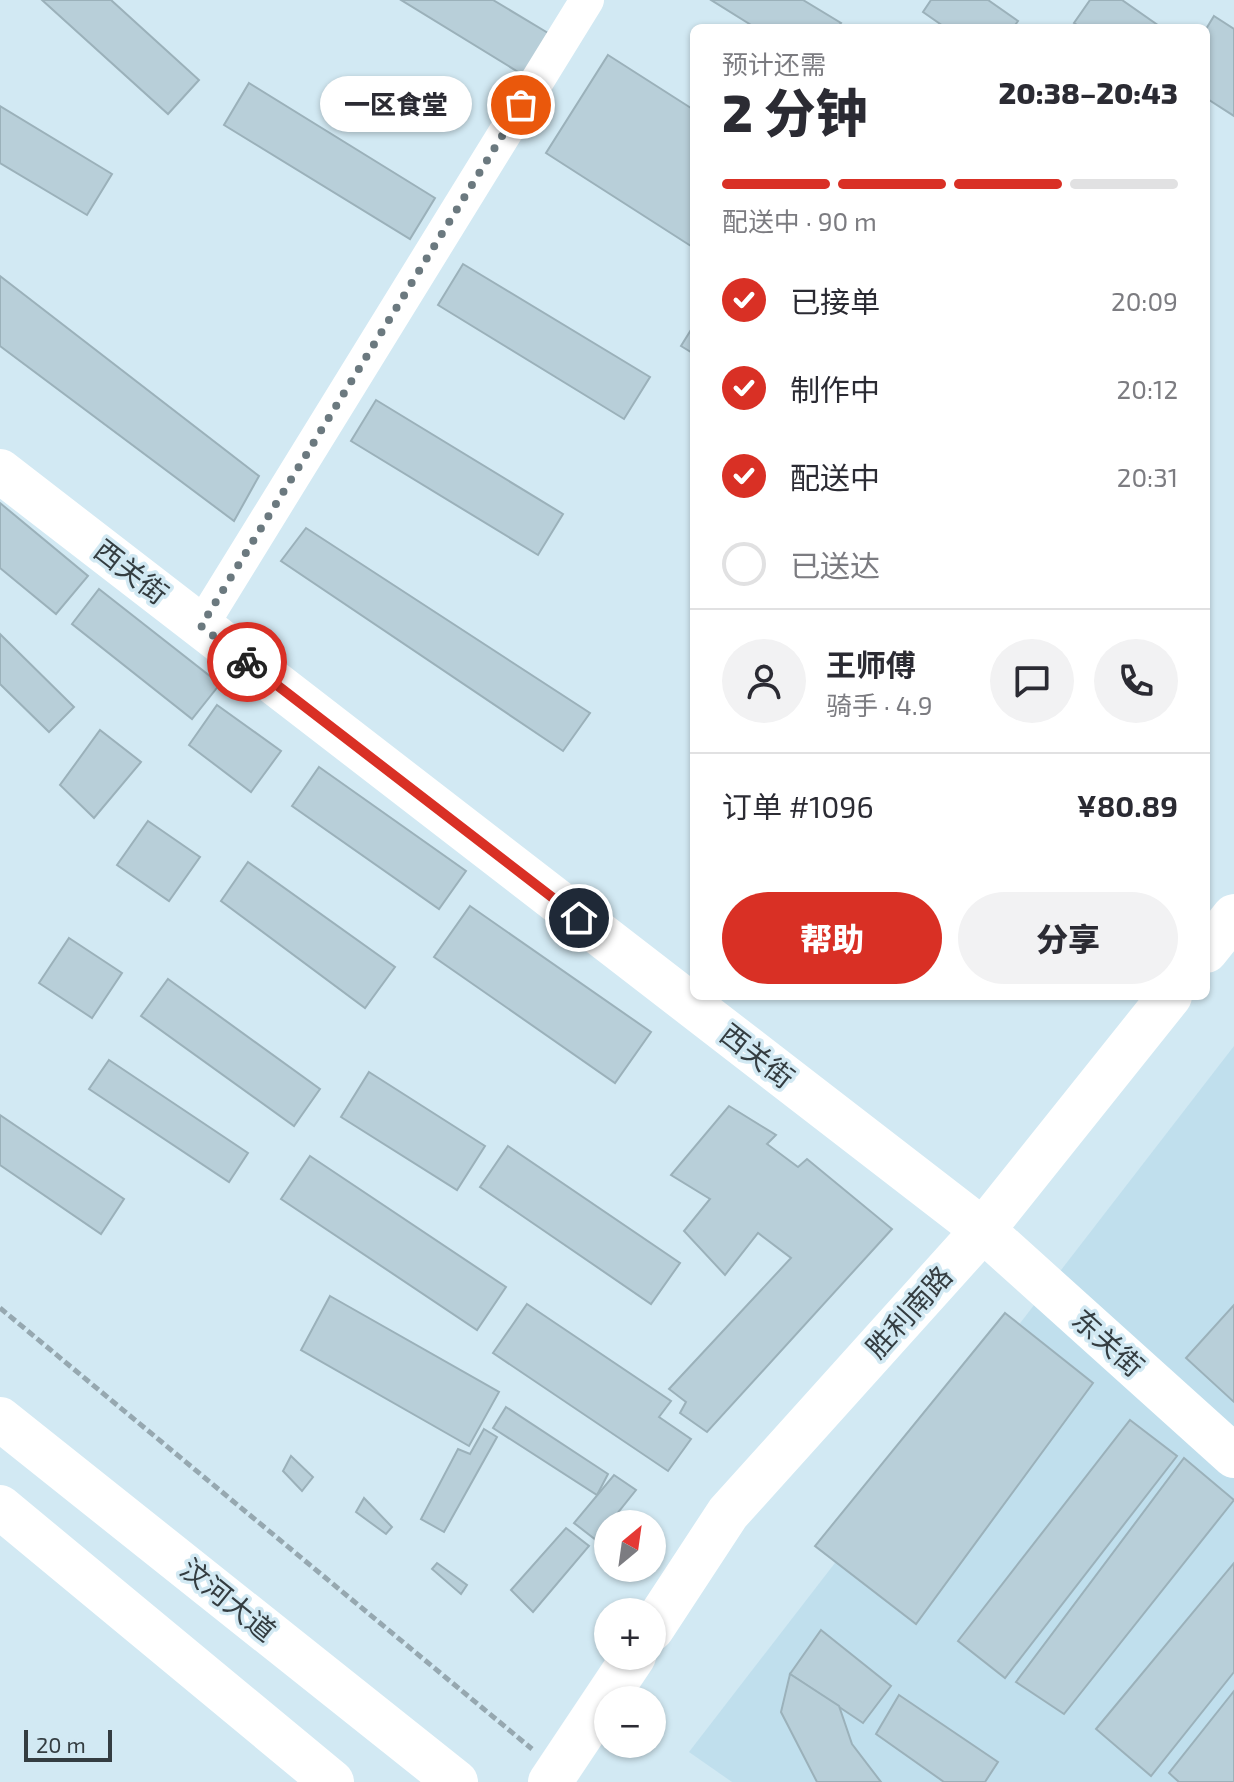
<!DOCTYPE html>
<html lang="zh">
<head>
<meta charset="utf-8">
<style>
  body { margin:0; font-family:"Exo 2","Noto Sans SC",sans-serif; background:#f2f2f3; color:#2b2b33; height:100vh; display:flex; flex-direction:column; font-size:30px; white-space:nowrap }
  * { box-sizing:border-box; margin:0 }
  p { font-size:26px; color:#7c7c81 }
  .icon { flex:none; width:44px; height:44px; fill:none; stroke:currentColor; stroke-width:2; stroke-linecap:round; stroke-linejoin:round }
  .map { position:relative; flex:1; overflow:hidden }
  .drawer { position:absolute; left:690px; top:24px; width:520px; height:976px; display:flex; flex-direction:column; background:#fff; border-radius:12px; box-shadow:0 2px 6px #0004 }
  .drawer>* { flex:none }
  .needle { width:52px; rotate:29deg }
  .tools { position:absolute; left:594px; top:1510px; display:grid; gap:16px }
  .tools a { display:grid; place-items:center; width:72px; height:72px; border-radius:50%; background:#fff; box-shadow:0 2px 6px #0004; font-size:40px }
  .scale { position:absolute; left:24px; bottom:20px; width:88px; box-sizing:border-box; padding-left:8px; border:4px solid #343d41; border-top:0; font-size:22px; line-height:28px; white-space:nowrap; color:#343d41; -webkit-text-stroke:6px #d2e9f3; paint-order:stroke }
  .pin { position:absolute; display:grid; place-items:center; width:68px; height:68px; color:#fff; margin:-34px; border:4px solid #fff; border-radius:50%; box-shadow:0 2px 8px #0007 }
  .courier { position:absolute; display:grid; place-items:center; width:80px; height:80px; margin:-40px; border:6px solid #d93025; border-radius:50%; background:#fff; color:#222; box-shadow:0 2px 10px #0007 }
  .bubble { position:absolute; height:56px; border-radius:28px; background:#fff; box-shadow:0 2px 6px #0004; font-size:26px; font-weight:800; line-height:56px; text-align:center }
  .headline em { font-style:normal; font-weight:800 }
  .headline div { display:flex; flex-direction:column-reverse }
  .headline { display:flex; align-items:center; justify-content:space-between; height:136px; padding:0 32px }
  h1 { font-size:52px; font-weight:800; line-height:60px }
  .bar { display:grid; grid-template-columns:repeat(4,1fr); gap:12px 8px; align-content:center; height:96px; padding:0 32px }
  .bar i { height:10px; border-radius:6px; background:#e1e1e2 }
  .bar .current { background:#d93025 }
  .bar p { grid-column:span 4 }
  .line { display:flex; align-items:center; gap:20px; padding:0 32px; border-top:2px solid #e1e1e2 }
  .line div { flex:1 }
  .round { display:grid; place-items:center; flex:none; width:84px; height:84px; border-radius:42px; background:#f2f2f3 }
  ol { padding:0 32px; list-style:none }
  li { display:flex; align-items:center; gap:24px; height:88px }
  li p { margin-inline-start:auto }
  li .icon { padding:8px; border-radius:50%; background:#d93025; color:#fff; stroke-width:4 }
  li:last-child { color:#7c7c81 }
  li i { width:44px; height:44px; border:4px solid #e1e1e2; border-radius:50% }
  .cta { display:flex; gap:16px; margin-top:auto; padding:16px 32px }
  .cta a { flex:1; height:92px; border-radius:48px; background:#d93025; color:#fff; font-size:32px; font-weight:800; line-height:92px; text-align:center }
  .cta a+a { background:#f2f2f3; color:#2b2b33 }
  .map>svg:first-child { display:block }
</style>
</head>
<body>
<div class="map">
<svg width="1234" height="1782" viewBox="0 0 1234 1782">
  <rect width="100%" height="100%" fill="#d2e9f3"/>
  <!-- built -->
  <polygon fill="#c0dfed" points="1234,1046 1234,1782 732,1782 689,1752"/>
  <!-- building -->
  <g fill="#b8cfd9" stroke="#9bb1ba" stroke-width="2">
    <polygon points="42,0 111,0 199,80 168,114"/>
    <polygon points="401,0 493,0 553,36 528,78"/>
    <polygon points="711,0 803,0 841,23 837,28 756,28"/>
    <polygon points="931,0 988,0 1018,21 1013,28 946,28 923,12"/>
    <polygon points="1090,0 1122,0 1162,28 1082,28 1074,23"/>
    <polygon points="1214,16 1234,29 1234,116 1206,98 1206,29"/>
    <polygon points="608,55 694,110 694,248 546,153"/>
    <polygon points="249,83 435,198 410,239 224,125"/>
    <polygon points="0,106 112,174 87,215 0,163"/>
    <polygon points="463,264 650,377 624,419 438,305"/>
    <polygon points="0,276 259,476 234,521 0,346"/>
    <polygon points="694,325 694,354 681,346"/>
    <polygon points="376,400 563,514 538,555 351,441"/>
    <polygon points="0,503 88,576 56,614 0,568"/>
    <polygon points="306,528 590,713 563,751 281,561"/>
    <polygon points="99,589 220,684 192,719 72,624"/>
    <polygon points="0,634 74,707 49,732 0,684"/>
    <polygon points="217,705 281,751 251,792 189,745"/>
    <polygon points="100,730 141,762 94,818 60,785"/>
    <polygon points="319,767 466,871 439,909 292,806"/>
    <polygon points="148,821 200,857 169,901 117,865"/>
    <polygon points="248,862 395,967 365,1008 221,901"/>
    <polygon points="470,906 651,1032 615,1083 434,957"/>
    <polygon points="69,938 122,973 92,1018 39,983"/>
    <polygon points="168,979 320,1089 294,1126 141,1016"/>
    <polygon points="109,1060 248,1153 229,1182 89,1089"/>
    <polygon points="369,1072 485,1146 457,1190 341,1117"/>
    <polygon points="729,1106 776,1135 767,1144 798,1167 807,1159 892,1229 707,1432 680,1413 686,1402 669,1389 791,1258 758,1233 725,1275 684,1231 710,1199 671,1175"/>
    <polygon points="0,1115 124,1199 101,1234 0,1165"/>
    <polygon points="508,1146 680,1263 651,1304 480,1187"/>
    <polygon points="310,1156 506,1287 477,1330 281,1199"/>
    <polygon points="330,1296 499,1392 469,1446 301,1350"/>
    <polygon points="527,1304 671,1401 659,1417 691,1439 668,1471 493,1353"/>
    <polygon points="1234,1305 1234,1402 1186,1358"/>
    <polygon points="1005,1313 1093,1383 916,1624 815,1546"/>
    <polygon points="506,1407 608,1474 597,1495 493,1428"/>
    <polygon points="1130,1420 1177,1456 1005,1678 958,1641"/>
    <polygon points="484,1429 497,1437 444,1532 421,1519 458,1449 470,1454"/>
    <polygon points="291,1456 313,1477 302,1491 283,1471"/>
    <polygon points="1184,1458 1234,1500 1064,1714 1016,1682"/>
    <polygon points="614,1475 636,1490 596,1540 574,1523"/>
    <polygon points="364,1498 392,1527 386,1534 356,1512"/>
    <polygon points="566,1528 589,1546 533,1612 511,1590"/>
    <polygon points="437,1563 467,1585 461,1594 432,1569"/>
    <polygon points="1234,1563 1234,1672 1151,1776 1096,1729"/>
    <polygon points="821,1630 891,1686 863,1723 790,1674"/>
    <polygon points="790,1674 839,1706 852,1744 881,1782 817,1782 781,1712"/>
    <polygon points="1234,1691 1234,1782 1179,1782 1169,1773"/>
    <polygon points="899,1695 998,1762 985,1782 944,1782 876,1734"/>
  </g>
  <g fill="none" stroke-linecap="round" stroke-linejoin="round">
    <!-- path -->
    <polyline stroke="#96a8b0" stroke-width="5" stroke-dasharray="8 4" stroke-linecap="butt" points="0,1308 532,1749"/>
    <!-- minor -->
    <polyline stroke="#fff" stroke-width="34" points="201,626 587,0"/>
    <!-- tertiary -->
    <polyline stroke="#fff" stroke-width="44" points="0,471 983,1230 1234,1456"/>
    <!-- secondary -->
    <g stroke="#fff" stroke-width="44">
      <polyline points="1206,951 1234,916"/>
      <polyline points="652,1629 728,1513 983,1230 1170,996"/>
      <polyline points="550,1782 634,1656"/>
    </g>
    <!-- trunk -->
    <g stroke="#fff" stroke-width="44">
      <polyline points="0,1419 456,1782"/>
      <polyline points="0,1507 332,1782"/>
    </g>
  </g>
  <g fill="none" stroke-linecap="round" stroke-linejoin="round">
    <!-- done -->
    <polyline stroke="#6b797f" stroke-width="8" stroke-dasharray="0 14.4" points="247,662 201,626 521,105"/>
    <!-- route -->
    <polyline stroke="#d93025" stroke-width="10" points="247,662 579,918"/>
  </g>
  <g text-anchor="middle" stroke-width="7" stroke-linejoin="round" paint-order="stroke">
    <!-- street labels -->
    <g font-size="28" fill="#343d41" stroke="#d2e9f3">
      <text transform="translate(131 572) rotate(38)" y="10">西关街</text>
      <text transform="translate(757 1056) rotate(38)" y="10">西关街</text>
      <text transform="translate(909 1312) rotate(-48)" y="10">胜利南路</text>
      <text transform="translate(1108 1343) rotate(42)" y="10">东关街</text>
      <text transform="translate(228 1600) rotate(39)" y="10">汶河大道</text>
    </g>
  </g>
</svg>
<div class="tools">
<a><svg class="needle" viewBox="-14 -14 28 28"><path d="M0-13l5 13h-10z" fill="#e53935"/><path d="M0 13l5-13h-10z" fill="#7c7c81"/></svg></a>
<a>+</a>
<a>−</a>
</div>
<div class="scale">20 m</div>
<div class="pin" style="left:521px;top:105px;background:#ea580c"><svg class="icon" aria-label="bag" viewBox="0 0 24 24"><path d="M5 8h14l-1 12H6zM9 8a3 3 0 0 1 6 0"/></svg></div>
<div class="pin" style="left:579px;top:918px;background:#1f2937"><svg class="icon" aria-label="home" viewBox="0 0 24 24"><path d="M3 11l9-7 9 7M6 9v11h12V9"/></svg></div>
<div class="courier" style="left:247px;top:662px"><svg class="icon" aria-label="bike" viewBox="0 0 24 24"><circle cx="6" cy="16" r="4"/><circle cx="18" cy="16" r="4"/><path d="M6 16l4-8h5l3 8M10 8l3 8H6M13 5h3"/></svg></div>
<div class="bubble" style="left:320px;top:76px;width:152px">一区食堂</div>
<section class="drawer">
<div class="headline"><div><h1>2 分钟</h1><p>预计还需</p></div><em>20:38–20:43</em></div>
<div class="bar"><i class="current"></i><i class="current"></i><i class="current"></i><i></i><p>配送中 · 90 m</p></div>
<ol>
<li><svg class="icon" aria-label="check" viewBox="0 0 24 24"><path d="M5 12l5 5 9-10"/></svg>已接单<p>20:09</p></li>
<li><svg class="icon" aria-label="check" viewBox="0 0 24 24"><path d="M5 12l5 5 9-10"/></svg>制作中<p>20:12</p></li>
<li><svg class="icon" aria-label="check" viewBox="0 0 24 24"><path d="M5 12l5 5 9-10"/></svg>配送中<p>20:31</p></li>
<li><i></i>已送达</li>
</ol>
<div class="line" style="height:144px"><a class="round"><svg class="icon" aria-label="person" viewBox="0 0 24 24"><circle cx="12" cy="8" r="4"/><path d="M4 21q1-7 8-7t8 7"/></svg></a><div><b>王师傅</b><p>骑手 · 4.9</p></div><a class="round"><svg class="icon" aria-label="chat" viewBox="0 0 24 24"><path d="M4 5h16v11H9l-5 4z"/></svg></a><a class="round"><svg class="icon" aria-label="phone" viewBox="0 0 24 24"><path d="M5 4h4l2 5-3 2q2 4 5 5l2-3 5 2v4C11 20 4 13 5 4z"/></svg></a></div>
<div class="line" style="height:104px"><div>订单 #1096</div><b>¥80.89</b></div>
<div class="cta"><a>帮助</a><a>分享</a></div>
</section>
</div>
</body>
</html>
